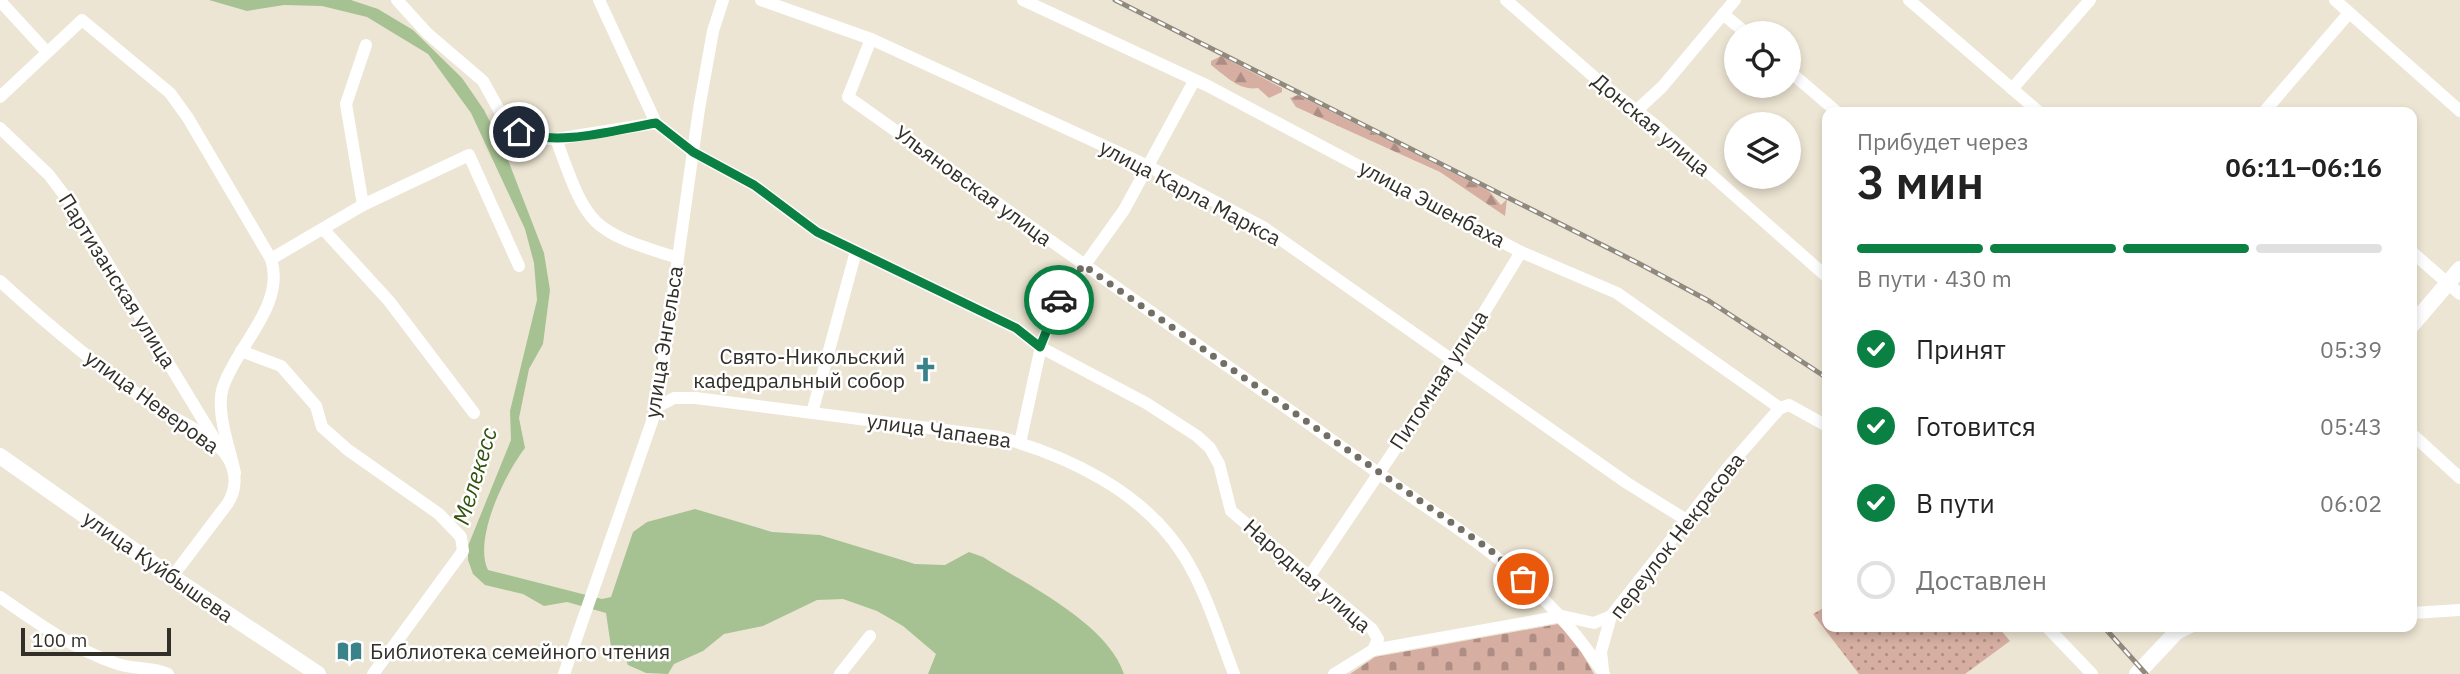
<!DOCTYPE html>
<html lang="ru">
<head>
<meta charset="utf-8">
<style>
  body { margin:0; font-family:"IBM Plex Sans",sans-serif; background:#f6f6f6; color:#222; height:100vh; display:flex; flex-direction:column; font-size:26px; white-space:nowrap }
  * { box-sizing:border-box; margin:0 }
  p { font-size:23px; color:#767676 }
  .icon { flex:none; width:38px; height:38px; fill:none; stroke:currentColor; stroke-width:2; stroke-linecap:round; stroke-linejoin:round }
  .map { position:relative; flex:1; overflow:hidden }
  .sheet { position:absolute; left:1822px; top:107px; width:595px; height:525px; display:flex; flex-direction:column; background:#fff; border-radius:14px; box-shadow:0 4px 10px #0003 }
  .sheet>* { flex:none }
  .buttons { position:absolute; left:1724px; top:21px; display:grid; gap:14px }
  .buttons a { display:grid; place-items:center; width:77px; height:77px; border-radius:50%; background:#fff; box-shadow:0 4px 10px #0003; font-size:35px }
  .scale { position:absolute; left:21px; bottom:18px; width:150px; box-sizing:border-box; padding-left:7px; border:4px solid #322f28; border-top:0; font-size:19px; line-height:24px; white-space:nowrap; color:#322f28; -webkit-text-stroke:5px #fff; paint-order:stroke }
  .pin { position:absolute; display:grid; place-items:center; width:60px; height:60px; color:#fff; margin:-30px; border:4px solid #fff; border-radius:50%; box-shadow:0 2px 7px #0007 }
  .courier { position:absolute; display:grid; place-items:center; width:70px; height:70px; margin:-35px; border:5px solid #0b8043; border-radius:50%; background:#fff; color:#222; box-shadow:0 2px 9px #0007 }
  .summary em { font-style:normal; font-weight:600 }
  .summary div { display:flex; flex-direction:column-reverse }
  .summary { display:flex; align-items:center; justify-content:space-between; height:119px; padding:0 35px }
  h1 { font-size:46px; font-weight:600; line-height:52px }
  .bar { display:grid; grid-template-columns:repeat(4,1fr); gap:10px 7px; align-content:center; height:84px; padding:0 35px }
  .bar i { height:9px; border-radius:5px; background:#e0e0e0 }
  .bar .selected { background:#0b8043 }
  .bar p { grid-column:span 4 }
  ol { padding:0 35px; list-style:none }
  li { display:flex; align-items:center; gap:21px; height:77px }
  li p { margin-inline-start:auto }
  li .icon { padding:7px; border-radius:50%; background:#0b8043; color:#fff; stroke-width:4 }
  li:last-child { color:#767676 }
  li i { width:38px; height:38px; border:4px solid #e0e0e0; border-radius:50% }
  .map>svg:first-child { display:block }
</style>
</head>
<body>
<div class="map">
<svg width="2460" height="674" viewBox="0 0 2460 674">
  <defs>
    <pattern id="grass-dots" width="8" height="8" patternUnits="userSpaceOnUse" patternTransform="scale(1.75)"><rect width="8" height="8" fill="#d6aea2"/><path d="M2 2h.1M6 6h.1" fill="none" stroke="#ae8e84" stroke-width="1.8" stroke-linecap="round"/></pattern>
    <pattern id="forest-firs" width="22" height="20" patternUnits="userSpaceOnUse" patternTransform="scale(1.75)"><rect width="22" height="20" fill="#d6aea2"/><path d="M5 1l3.5 6h-7zM16 11l3.5 6h-7z" fill="#ae8e84"/></pattern>
    <pattern id="cemetery-stones" width="16" height="16" patternUnits="userSpaceOnUse" patternTransform="scale(1.75)"><rect width="16" height="16" fill="#d6aea2"/><path d="M2 7V4a2 2 0 0 1 4 0v3zM10 15v-3a2 2 0 0 1 4 0v3z" fill="#ae8e84"/></pattern>
  </defs>
  <rect width="100%" height="100%" fill="#ede5d3"/>
  <!-- grass -->
  <polygon fill="url(#grass-dots)" points="1827,606 1827,626 1998,627 2010,641 1965,674 1859,674 1813,614"/>
  <!-- forest -->
  <g fill="url(#forest-firs)">
    <path d="M 1221,56 L 1282,88 L 1282,92 L 1269,98 L 1258,88 C 1239,91 1226,76 1211,65 L 1211,61 Z"/>
    <polygon points="1298,95 1489,191 1501,205 1507,199 1505,216 1440,172 1296,107 1290,98"/>
  </g>
  <!-- cemetery -->
  <polygon fill="url(#cemetery-stones)" points="1558,624 1576,643 1594,674 1350,674 1375,657"/>
  <!-- water -->
  <path fill="#a6c292" d="M 209,0 L 351,0 L 378,9 L 413,30 L 462,78 L 484,110 L 503,147 L 544,253 L 550,290 L 543,344 L 529,369 L 519,418 L 525,448 C 505,474 473,539 488,570 L 602,599 L 611,597 L 633,532 L 647,522 L 695,509 L 772,532 L 820,535 L 915,564 L 945,565 L 969,552 L 983,557 C 1027,585 1107,623 1124,674 L 928,674 L 936,654 L 903,626 L 877,611 L 843,599 L 817,600 L 763,626 L 724,634 L 703,651 L 674,664 L 668,674 L 646,673 L 628,665 L 623,652 L 611,647 L 606,613 L 567,602 L 544,606 L 523,594 L 485,585 L 473,574 L 468,560 L 468,546 L 511,440 L 510,411 L 537,300 L 534,263 L 525,229 L 471,113 L 428,54 L 367,17 L 322,6 L 284,5 L 247,11 Z"/>
  <g fill="none" stroke-linecap="round" stroke-linejoin="round">
    <!-- minor -->
    <g stroke="#fff" stroke-width="12">
      <path d="M 397,0 L 427,33 L 483,81 L 504,119 L 519,132 L 537,139 L 556,139 C 588,227 588,230 678,258"/>
      <polyline points="599,0 656,123 693,152 754,185 817,232 1016,328 1040,347 1146,403 1197,436 1210,448 1219,464 1231,511 1372,629 1378,639 1373,650"/>
      <polyline points="761,0 871,39 1148,166 1263,227 1627,483 1688,521"/>
      <polyline points="1023,0 1208,86 1521,252 1617,293 1780,408 1789,405 1827,426"/>
      <polyline points="1506,0 1601,83 1655,125 1827,277"/>
      <polyline points="1909,0 2039,112"/>
      <polyline points="2335,0 2460,111"/>
      <polyline points="0,1 46,51"/>
      <polyline points="1723,14 1746,33"/>
      <path d="M 871,39 L 848,97 L 1422,504 C 1497,554 1554,597 1604,674"/>
      <polyline points="1788,70 1837,112"/>
      <polyline points="2012,89 2090,0"/>
      <path d="M 0,97 L 82,20 L 170,93 L 188,118 L 271,259 C 286,305 237,345 223,387 C 215,411 230,449 235,473"/>
      <polyline points="1636,111 1662,87 1735,0"/>
      <polyline points="2264,112 2349,13"/>
      <polyline points="0,128 49,175 74,208 217,443"/>
      <polyline points="556,139 656,123"/>
      <polyline points="363,205 346,104 366,45"/>
      <polyline points="324,230 389,301 474,413"/>
      <polyline points="2412,252 2460,294"/>
      <polyline points="271,259 363,205 469,155 519,266"/>
      <path d="M 0,281 C 48,325 97,366 150,403 C 171,418 199,428 218,446 C 235,462 240,483 228,503 L 172,577"/>
      <polyline points="241,351 281,366 316,406 322,427 348,450 439,514 461,537 463,551 373,674"/>
      <path d="M 657,407 L 674,398 L 696,398 L 999,437 C 1069,456 1144,492 1184,556 C 1206,591 1219,635 1234,674"/>
      <polyline points="812,413 856,251"/>
      <polyline points="2412,434 2460,478"/>
      <polyline points="1020,443 1042,342 1059,301 1124,210 1194,81"/>
      <polyline points="1309,577 1455,360 1521,252"/>
      <path d="M 0,597 C 36,622 73,649 115,663 C 132,670 151,666 168,674"/>
      <polyline points="2412,613 2460,610"/>
      <polyline points="2046,626 2092,674"/>
      <polyline points="2175,635 2193,626"/>
      <polyline points="1603,670 1601,652 1611,616 1730,465 1780,408"/>
      <polyline points="564,674 657,407 699,109 713,31 723,0"/>
      <polyline points="840,674 870,636"/>
      <polyline points="1334,674 1373,650 1562,616 1594,623 1611,616"/>
    </g>
    <!-- major -->
    <g stroke="#fff" stroke-width="16">
      <polyline points="2412,325 2460,269"/>
      <polyline points="0,456 172,577 318,674"/>
      <polyline points="2137,674 2182,626"/>
    </g>
    <defs>
      <g id="rail">
        <polyline points="1115,0 1638,263 1709,301 1827,378"/>
        <polyline points="2103,626 2146,674"/>
      </g>
    </defs>
    <!-- rail casing -->
    <use href="#rail" stroke="#908a7e" stroke-width="5"/>
    <!-- rail -->
    <use href="#rail" stroke="#fff" stroke-width="2.5" stroke-dasharray="8" stroke-linecap="butt"/>
  </g>
  <g fill="none" stroke-linecap="round" stroke-linejoin="round">
    <!-- done -->
    <polyline stroke="#736f64" stroke-width="7" stroke-dasharray="0 12.6" points="1059,300 1083,265 1489,549 1523,579"/>
    <!-- route -->
    <path stroke="#0b8043" stroke-width="9" d="M 519,132 C 559,147 614,130 656,123 L 693,152 L 754,185 L 817,232 L 1016,328 L 1040,347 L 1059,300"/>
  </g>
  <!-- icons -->
  <defs>
    <symbol id="church-bare" viewBox="-9 -9 18 18"><path d="M-1.2-6h2.4v3.5h3.3v2.4h-3.3V6h-2.4V-.1h-3.3v-2.4h3.3Z" fill="#3a8289" stroke="#fff" stroke-width="2.5" paint-order="stroke"/></symbol>
    <symbol id="library-bare" viewBox="-9 -9 18 18"><path d="M-6-4Q-3-5.5-.7-3.5V5Q-3 3-6 4ZM6-4Q3-5.5 .7-3.5V5Q3 3 6 4Z" fill="#3a8289" stroke="#fff" stroke-width="2.5" paint-order="stroke"/></symbol>
  </defs>
  <g fill-rule="evenodd">
    <use href="#church-bare" x="908" y="352" width="35" height="35"/>
    <use href="#library-bare" x="332" y="634" width="35" height="35"/>
  </g>
  <g text-anchor="middle" stroke-width="5" stroke-linejoin="round" paint-order="stroke">
    <!-- street labels -->
    <g font-size="21" fill="#322f28" stroke="#fff">
      <text transform="translate(1651 125) rotate(40)" y="7">Донская улица</text>
      <text transform="translate(973 186) rotate(36)" y="7">Ульяновская улица</text>
      <text transform="translate(1190 193) rotate(28)" y="7">улица Карла Маркса</text>
      <text transform="translate(1432 204) rotate(28)" y="7">улица Эшенбаха</text>
      <text transform="translate(117 281) rotate(58)" y="7">Партизанская улица</text>
      <text transform="translate(664 342) rotate(-81)" y="7">улица Энгельса</text>
      <text transform="translate(1439 380) rotate(-57)" y="7">Питомная улица</text>
      <text transform="translate(152 402) rotate(36)" y="7">улица Неверова</text>
      <text transform="translate(939 431) rotate(8)" y="7">улица Чапаева</text>
      <text transform="translate(1677 536) rotate(-52)" y="7">переулок Некрасова</text>
      <text transform="translate(158 567) rotate(35)" y="7">улица Куйбышева</text>
      <text transform="translate(1307 576) rotate(41)" y="7">Народная улица</text>
    </g>
    <!-- poi labels -->
    <g font-size="21" fill="#322f28" stroke="#fff" text-anchor="end">
      <text x="905" y="364">Свято-Никольский<tspan x="905" dy="24">кафедральный собор</tspan></text>
      <text x="370" y="659" text-anchor="start">Библиотека семейного чтения</text>
    </g>
    <!-- water labels -->
    <g font-size="23" font-style="italic" fill="#31530d" stroke="#fff">
      <text transform="translate(475 476) rotate(-73)" y="8">Мелекесс</text>
    </g>
  </g>
</svg>
<div class="buttons">
<a><svg class="icon" aria-label="locate" viewBox="0 0 24 24"><circle cx="12" cy="12" r="6"/><path d="M12 2v4M12 18v4M2 12h4M18 12h4"/></svg></a>
<a><svg class="icon" aria-label="layers" viewBox="0 0 24 24"><path d="M12 4l9 5-9 5-9-5zM3 14l9 5 9-5"/></svg></a>
</div>
<div class="scale">100 m</div>
<div class="pin" style="left:1523px;top:579px;background:#ea580c"><svg class="icon" aria-label="bag" viewBox="0 0 24 24"><path d="M5 8h14l-1 12H6zM9 8a3 3 0 0 1 6 0"/></svg></div>
<div class="pin" style="left:519px;top:132px;background:#1f2937"><svg class="icon" aria-label="home" viewBox="0 0 24 24"><path d="M3 11l9-7 9 7M6 9v11h12V9"/></svg></div>
<div class="courier" style="left:1059px;top:300px"><svg class="icon" aria-label="car" viewBox="0 0 24 24"><path d="M5 17H2v-5l4-1 3-4h7l3 4 3 1v5h-3M9 17h6M6 11h13"/><circle cx="7" cy="17" r="2"/><circle cx="17" cy="17" r="2"/></svg></div>
<section class="sheet">
<div class="summary"><div><h1>3 мин</h1><p>Прибудет через</p></div><em>06:11–06:16</em></div>
<div class="bar"><i class="selected"></i><i class="selected"></i><i class="selected"></i><i></i><p>В пути · 430 m</p></div>
<ol>
<li><svg class="icon" aria-label="check" viewBox="0 0 24 24"><path d="M5 12l5 5 9-10"/></svg>Принят<p>05:39</p></li>
<li><svg class="icon" aria-label="check" viewBox="0 0 24 24"><path d="M5 12l5 5 9-10"/></svg>Готовится<p>05:43</p></li>
<li><svg class="icon" aria-label="check" viewBox="0 0 24 24"><path d="M5 12l5 5 9-10"/></svg>В пути<p>06:02</p></li>
<li><i></i>Доставлен</li>
</ol>
</section>
</div>
</body>
</html>
